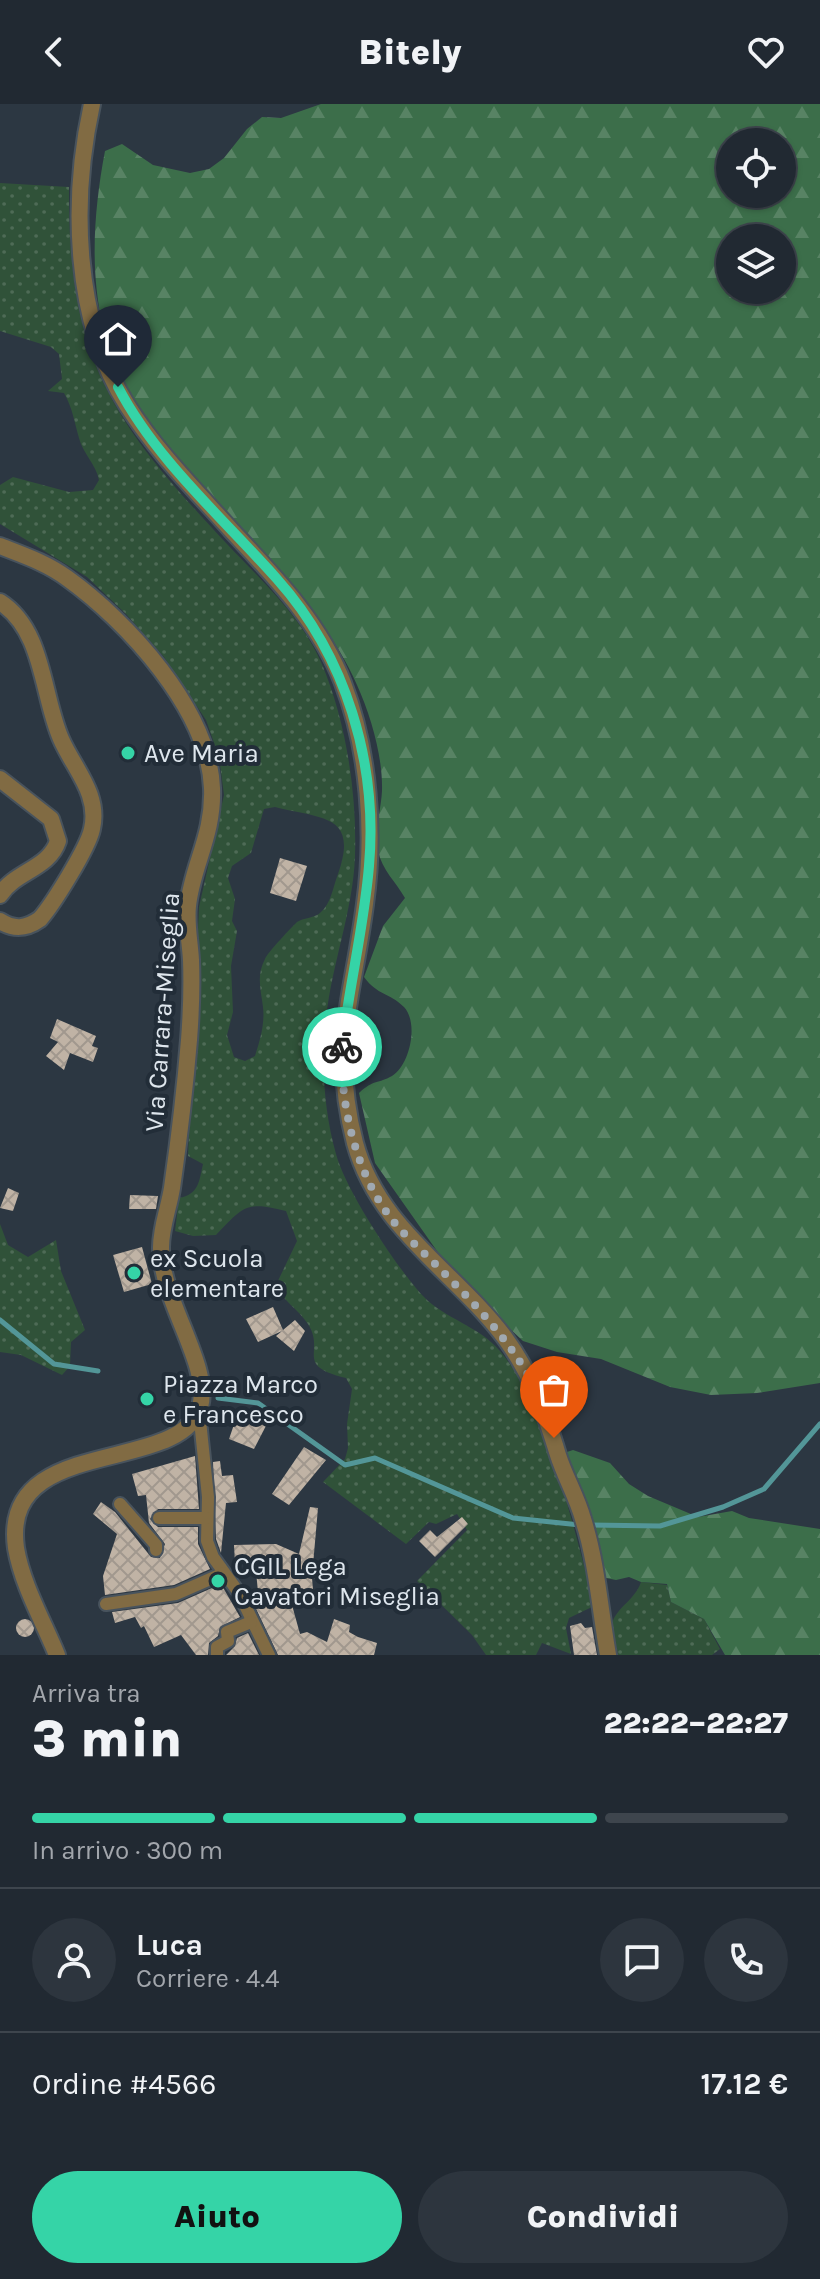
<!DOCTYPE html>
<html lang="it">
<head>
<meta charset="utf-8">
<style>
  body { margin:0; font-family:Karla,sans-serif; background:#2d353e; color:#f1f3f6; height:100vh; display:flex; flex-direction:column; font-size:30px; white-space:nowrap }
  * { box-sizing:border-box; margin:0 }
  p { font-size:26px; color:#a2a6ac }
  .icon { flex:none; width:44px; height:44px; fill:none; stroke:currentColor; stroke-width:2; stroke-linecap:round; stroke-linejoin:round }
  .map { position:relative; height:1551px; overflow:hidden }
  .panel { display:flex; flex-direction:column; background:#212932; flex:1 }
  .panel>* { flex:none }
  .controls { position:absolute; left:716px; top:24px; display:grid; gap:16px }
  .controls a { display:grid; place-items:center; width:80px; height:80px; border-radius:50%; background:#212932; box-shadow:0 2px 6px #0004,0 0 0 2px #3e454d; font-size:40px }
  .pin { position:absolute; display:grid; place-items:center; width:68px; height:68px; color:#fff; margin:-82px -34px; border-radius:50% 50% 50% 0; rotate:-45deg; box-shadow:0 0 8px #0007 }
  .pin .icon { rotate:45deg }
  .courier { position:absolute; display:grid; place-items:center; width:80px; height:80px; margin:-40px; border:6px solid #35d4a7; border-radius:50%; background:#fff; color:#222; box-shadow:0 2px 10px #0007 }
  .summary em { font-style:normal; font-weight:800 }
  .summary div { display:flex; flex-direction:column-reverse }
  .summary { display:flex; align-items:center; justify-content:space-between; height:136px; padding:0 32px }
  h1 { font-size:52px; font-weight:800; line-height:60px }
  .bar { display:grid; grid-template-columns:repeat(4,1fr); gap:12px 8px; align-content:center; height:96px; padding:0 32px }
  .bar i { height:10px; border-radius:6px; background:#3e454d }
  .bar .current { background:#35d4a7 }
  .bar p { grid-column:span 4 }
  .line { display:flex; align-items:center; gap:20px; padding:0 32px; border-top:2px solid #3e454d }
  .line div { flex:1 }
  .round { display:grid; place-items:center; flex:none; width:84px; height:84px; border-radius:42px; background:#2d353e }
  .button { display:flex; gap:16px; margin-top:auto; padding:16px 32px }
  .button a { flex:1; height:92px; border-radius:48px; background:#35d4a7; color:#111; font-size:32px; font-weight:800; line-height:92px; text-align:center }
  .button a+a { background:#2d353e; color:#f1f3f6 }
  header { display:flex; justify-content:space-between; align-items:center; height:104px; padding:0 32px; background:#212932; font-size:36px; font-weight:800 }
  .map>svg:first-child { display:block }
</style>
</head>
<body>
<header><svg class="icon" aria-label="back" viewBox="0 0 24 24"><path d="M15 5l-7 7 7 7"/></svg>Bitely<svg class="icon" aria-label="heart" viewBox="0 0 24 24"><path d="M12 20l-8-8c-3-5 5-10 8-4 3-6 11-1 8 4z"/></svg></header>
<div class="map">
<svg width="820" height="1551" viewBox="0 0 820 1551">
  <defs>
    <pattern id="grass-dots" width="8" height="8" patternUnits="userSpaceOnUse" patternTransform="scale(2)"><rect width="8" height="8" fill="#305239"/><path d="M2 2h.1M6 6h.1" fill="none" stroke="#4e6b56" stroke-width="1.8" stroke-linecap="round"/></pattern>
    <pattern id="forest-firs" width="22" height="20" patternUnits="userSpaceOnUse" patternTransform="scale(2)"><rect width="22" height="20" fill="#3c6e4a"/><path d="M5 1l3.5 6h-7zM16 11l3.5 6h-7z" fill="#588364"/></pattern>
    <pattern id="building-cross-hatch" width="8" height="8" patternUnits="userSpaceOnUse" patternTransform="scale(2)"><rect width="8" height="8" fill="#c0b3a5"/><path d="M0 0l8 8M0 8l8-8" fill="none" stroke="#a1988e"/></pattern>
  </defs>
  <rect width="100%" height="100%" fill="#2c3742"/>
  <!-- grass -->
  <g fill="url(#grass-dots)" fill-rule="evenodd">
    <path d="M 0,79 L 69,83 C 68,257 112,317 227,440 C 260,475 301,512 321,558 C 346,616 357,689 355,752 C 353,808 331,862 326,916 C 321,962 324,1007 336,1050 C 346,1087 397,1164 423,1192 C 445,1215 479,1222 500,1247 C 546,1300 573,1423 592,1491 L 592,1503 L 569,1514 L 566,1524 L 571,1550 L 542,1539 L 536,1551 L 486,1551 L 472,1531 L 417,1477 L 467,1426 L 457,1410 L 436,1420 L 429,1418 L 406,1440 L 323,1378 L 345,1355 L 348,1344 L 347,1320 L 352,1285 L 346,1274 C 293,1261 326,1248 308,1220 C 298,1205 283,1197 276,1181 L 297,1137 L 286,1107 C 246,1097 244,1102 216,1131 L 193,1132 L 175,1127 L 179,1094 C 199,1090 199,1078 203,1060 L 188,1052 L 199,803 L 224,691 L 219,653 L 206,616 L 164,553 L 126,510 L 87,473 L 0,420 L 0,381 L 13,373 L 69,388 L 93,386 L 99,376 C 96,360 83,350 79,334 C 74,317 73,305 64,289 L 48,287 L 62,275 L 59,250 L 51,243 L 0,227 ZM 275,703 C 322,715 359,710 338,770 C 333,783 331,800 320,809 C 314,814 303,814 297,818 C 292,823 267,849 265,855 C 256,872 261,886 263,903 C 265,920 260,936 255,952 L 245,957 L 234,953 L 227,931 L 233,908 L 231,862 L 237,827 L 232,817 L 235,795 L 228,774 L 232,762 L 251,749 L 264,705 Z"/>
    <polygon points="0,1120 8,1141 28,1153 56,1136 61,1167 85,1226 71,1238 70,1262 62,1271 21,1251 0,1248"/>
    <path d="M 641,1478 L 667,1481 L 671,1498 L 704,1515 L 720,1545 L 712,1551 L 618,1551 L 612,1519 C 618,1502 635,1496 641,1478 Z"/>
  </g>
  <!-- forest -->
  <g fill="url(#forest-firs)" fill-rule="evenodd">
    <path d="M 321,0 L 820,0 L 820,1279 L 757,1289 L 711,1291 L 670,1283 L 601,1255 L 557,1248 L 523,1237 L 456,1174 L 375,1059 L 359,989 C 374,975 378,980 392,972 C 410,961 419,919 404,903 C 389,888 378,892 364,873 L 383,822 L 405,794 C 396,778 382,766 378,747 C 374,728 381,706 382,687 C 383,653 371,612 357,581 C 337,534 303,496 269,458 C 225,407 165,346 130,289 C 86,217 90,126 105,47 L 122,40 L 153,61 L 190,69 L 209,65 L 224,54 L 247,25 L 262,13 L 281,14 ZM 730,38 L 782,38 L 782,90 L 730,90 ZM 730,134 L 782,134 L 782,186 L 730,186 Z"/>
    <polygon points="573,1346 610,1359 629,1380 648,1392 698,1413 732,1407 749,1414 820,1425 820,1551 725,1551 704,1515 671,1498 667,1480 641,1478 629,1473 616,1476 601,1473 564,1349"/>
  </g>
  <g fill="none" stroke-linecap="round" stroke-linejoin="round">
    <!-- stream -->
    <g stroke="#539698" stroke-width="5">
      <polyline points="0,1216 54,1260 98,1267"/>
      <polyline points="218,1294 258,1299 345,1361 375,1354 513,1414 580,1421"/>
      <polyline points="590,1421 660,1422 723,1403 764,1385 820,1320"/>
    </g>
  </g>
  <!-- building -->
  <g fill="url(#building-cross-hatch)">
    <polygon points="280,754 307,762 296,797 270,789"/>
    <polygon points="57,915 96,932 92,942 98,944 93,958 70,949 64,966 46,952 58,938 50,934"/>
    <polygon points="8,1084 19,1089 13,1107 0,1104"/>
    <polygon points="130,1091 158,1092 156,1105 129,1105"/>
    <polygon points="142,1143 152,1180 124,1188 113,1151"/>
    <polygon points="273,1203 283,1226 295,1216 305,1227 294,1247 276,1232 282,1227 258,1238 246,1215"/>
    <polygon points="240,1303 270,1314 254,1345 229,1335"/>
    <polygon points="304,1343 326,1356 289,1401 272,1390"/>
    <polygon points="195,1352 199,1405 158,1405 150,1415 158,1423 198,1423 198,1440 210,1465 174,1481 105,1491 103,1472 117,1430 93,1410 101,1398 115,1408 151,1453 160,1454 165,1440 149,1419 146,1391 138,1392 132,1370"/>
    <polygon points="220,1357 222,1372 233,1371 237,1398 226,1399 221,1449 216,1435 213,1358"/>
    <polygon points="310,1403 318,1404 313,1461 325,1463 322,1475 312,1474 314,1497 292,1501 300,1530 307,1528 327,1538 334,1515 350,1521 349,1528 358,1533 377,1539 374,1551 278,1551 249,1490 258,1488 255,1457 235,1460 234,1441 276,1440 299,1450"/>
    <polygon points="462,1413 468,1420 435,1453 419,1437 430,1426 437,1433"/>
    <polygon points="221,1480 240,1513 220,1523 218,1532 209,1539 208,1551 196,1551 181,1531 154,1543 144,1522 141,1524 135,1513 115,1519 112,1508 178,1499"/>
    <circle cx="25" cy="1524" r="9"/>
    <polygon points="581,1519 585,1524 592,1523 597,1551 574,1551 570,1522"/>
    <polygon points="248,1529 259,1551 226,1551 235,1542 237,1534"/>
  </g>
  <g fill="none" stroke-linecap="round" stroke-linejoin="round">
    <defs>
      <g id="pedestrian">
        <polyline points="199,1307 208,1393 207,1437 213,1453 239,1489 269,1551"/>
        <polyline points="120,1400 156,1441 156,1446"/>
        <polyline points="159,1414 207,1414"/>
        <polyline points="106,1500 176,1490 224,1469"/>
        <polyline points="217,1551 217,1543 228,1537 227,1528 251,1518"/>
      </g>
      <g id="minor">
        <path d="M 92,0 C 71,95 73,216 127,301 C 156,347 196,387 232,427 C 275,473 320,519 343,579 C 369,647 375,729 365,800 C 353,893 330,942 355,1039 C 378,1125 455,1167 505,1234 C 532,1271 545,1308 558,1351 C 565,1373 577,1393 583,1415 C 597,1459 600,1506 608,1551"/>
        <path d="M 0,442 C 23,451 47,459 67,474 C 127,517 209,606 212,684 C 214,731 192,762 188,802 C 186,820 190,838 191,856 C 192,882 191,910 189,936 C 185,985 179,1035 172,1084 C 169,1103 161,1123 161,1143 C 160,1196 212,1262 200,1303 C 180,1372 0,1329 16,1444 C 22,1480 43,1517 57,1551"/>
        <path d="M 0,498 C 44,526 42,592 61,635 C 74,665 100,690 92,725 C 88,744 53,800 40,815 C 26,825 14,826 0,817"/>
        <path d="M 0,675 L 51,715 L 58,737 C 49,765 15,767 0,791"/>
      </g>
    </defs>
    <!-- pedestrian casing -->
    <use href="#pedestrian" stroke="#48535d" stroke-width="16"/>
    <!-- minor casing -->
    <use href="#minor" stroke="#48535d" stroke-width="20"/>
    <!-- pedestrian -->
    <use href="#pedestrian" stroke="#816b43" stroke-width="12"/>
    <!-- minor -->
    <use href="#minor" stroke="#816b43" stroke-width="16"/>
  </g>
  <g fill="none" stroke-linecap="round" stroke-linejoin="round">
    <!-- done -->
    <path stroke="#a0a9b1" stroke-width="8" stroke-dasharray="0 14.4" d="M 342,943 C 340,997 354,1061 385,1106 C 401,1130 424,1148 444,1169 C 492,1217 537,1267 554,1334"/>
    <!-- route -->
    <path stroke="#35d4a7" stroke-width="10" d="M 118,283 C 156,356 223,414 277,475 C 346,552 378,659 369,762 C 364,823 349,882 342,943"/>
  </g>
  <!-- markers -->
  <g fill="#35d4a7" stroke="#222d38" stroke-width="3">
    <circle cx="128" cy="649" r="8"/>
    <circle cx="134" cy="1169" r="8"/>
    <circle cx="147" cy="1295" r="8"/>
    <circle cx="218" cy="1477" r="8"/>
  </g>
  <g text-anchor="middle" stroke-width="8" stroke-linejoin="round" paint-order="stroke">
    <!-- poi labels -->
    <g font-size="26" fill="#dee6ed" stroke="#222d38" text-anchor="start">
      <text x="144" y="658">Ave Maria</text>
      <text x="150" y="1163">ex Scuola<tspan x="150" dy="30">elementare</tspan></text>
      <text x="163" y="1289">Piazza Marco<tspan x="163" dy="30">e Francesco</tspan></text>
      <text x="234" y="1471">CGIL Lega<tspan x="234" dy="30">Cavatori Miseglia</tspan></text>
    </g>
    <!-- street labels -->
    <g font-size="26" fill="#dee6ed" stroke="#222d38">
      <text transform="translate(162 908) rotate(-86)" y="9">Via Carrara-Miseglia</text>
    </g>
  </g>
</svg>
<div class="controls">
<a><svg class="icon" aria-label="locate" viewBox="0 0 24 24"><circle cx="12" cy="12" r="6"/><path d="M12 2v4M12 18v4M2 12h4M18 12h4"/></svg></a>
<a><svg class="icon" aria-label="layers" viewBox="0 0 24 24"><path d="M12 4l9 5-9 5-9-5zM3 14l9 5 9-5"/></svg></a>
</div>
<div class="pin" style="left:554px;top:1334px;background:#ea580c"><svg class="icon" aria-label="bag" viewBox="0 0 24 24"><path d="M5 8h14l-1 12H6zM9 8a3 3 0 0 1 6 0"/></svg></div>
<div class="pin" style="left:118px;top:283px;background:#1f2937"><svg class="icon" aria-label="home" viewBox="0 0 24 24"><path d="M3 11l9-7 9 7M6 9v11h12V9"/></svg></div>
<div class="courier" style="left:342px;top:943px"><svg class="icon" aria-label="bike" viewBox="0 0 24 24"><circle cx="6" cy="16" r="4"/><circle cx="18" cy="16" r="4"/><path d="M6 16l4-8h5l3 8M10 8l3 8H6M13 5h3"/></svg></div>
</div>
<section class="panel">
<div class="summary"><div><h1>3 min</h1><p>Arriva tra</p></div><em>22:22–22:27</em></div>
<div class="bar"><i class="current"></i><i class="current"></i><i class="current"></i><i></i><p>In arrivo · 300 m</p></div>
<div class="line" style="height:144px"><a class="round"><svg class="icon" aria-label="person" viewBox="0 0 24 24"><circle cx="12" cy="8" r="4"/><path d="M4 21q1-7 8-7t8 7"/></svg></a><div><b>Luca</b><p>Corriere · 4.4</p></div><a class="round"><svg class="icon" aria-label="chat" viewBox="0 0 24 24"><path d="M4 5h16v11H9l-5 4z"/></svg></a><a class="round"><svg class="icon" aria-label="phone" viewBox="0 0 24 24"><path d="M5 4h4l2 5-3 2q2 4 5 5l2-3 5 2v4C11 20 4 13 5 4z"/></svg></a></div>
<div class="line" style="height:104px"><div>Ordine #4566</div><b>17.12 €</b></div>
<div class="button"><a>Aiuto</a><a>Condividi</a></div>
</section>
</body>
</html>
